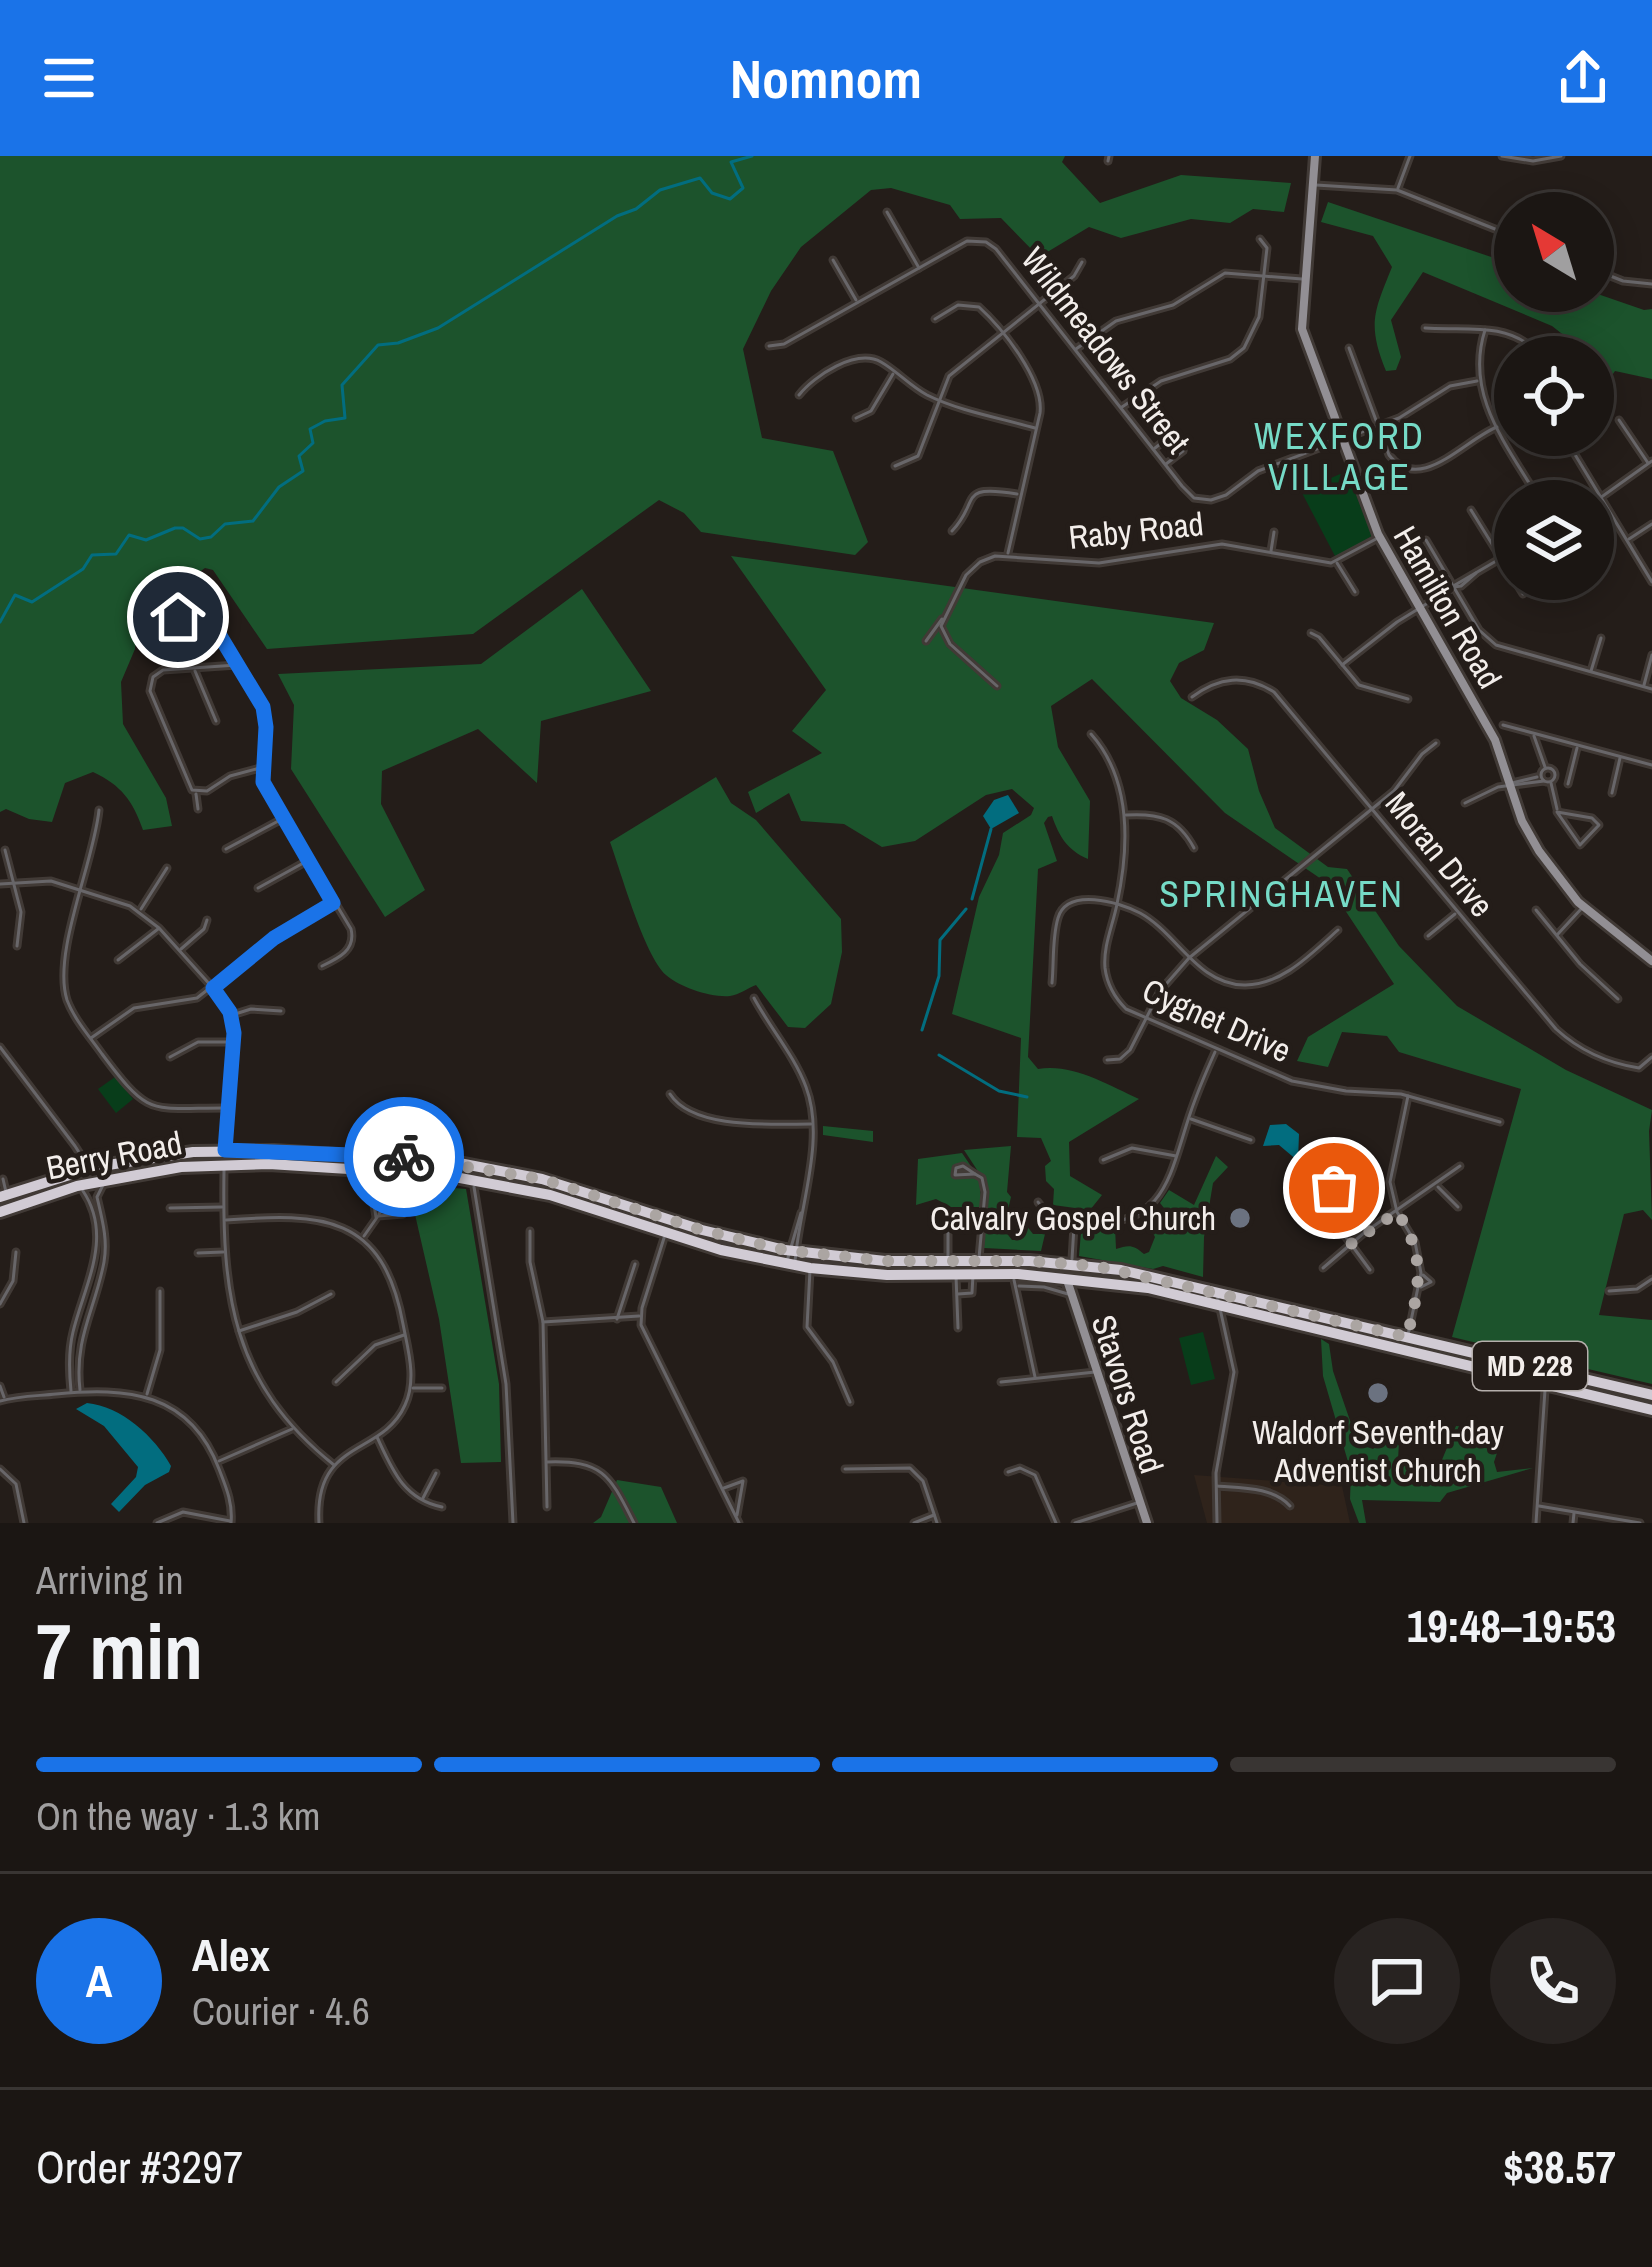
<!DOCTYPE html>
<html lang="en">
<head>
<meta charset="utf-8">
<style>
  body { margin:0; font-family:"Archivo Narrow",sans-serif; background:#282321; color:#f1f3f6; height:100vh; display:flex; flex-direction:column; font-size:45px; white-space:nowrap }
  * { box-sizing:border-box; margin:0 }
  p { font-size:39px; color:#a09fa0 }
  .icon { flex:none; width:66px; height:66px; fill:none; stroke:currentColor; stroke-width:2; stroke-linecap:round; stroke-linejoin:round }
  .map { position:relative; height:1367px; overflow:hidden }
  .details { display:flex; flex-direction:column; background:#1b1613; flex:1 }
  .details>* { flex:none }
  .needle { width:78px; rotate:322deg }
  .fabs { position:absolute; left:1494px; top:36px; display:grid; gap:24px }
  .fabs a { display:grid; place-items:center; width:120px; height:120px; border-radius:50%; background:#1b1613; box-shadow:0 6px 30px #0003,0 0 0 3px #393533; font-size:60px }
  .pin { position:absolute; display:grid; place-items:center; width:102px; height:102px; color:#fff; margin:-51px; border:6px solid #fff; border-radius:50%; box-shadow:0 3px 12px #0007 }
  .courier { position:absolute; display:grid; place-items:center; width:120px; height:120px; margin:-60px; border:9px solid #1a73e8; border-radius:50%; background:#fff; color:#222; box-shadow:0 3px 15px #0007 }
  .head em { font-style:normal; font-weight:700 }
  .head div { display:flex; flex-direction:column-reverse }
  .head { display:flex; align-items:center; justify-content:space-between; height:204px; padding:0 36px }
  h1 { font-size:78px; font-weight:700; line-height:90px }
  .bar { display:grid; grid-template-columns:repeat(4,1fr); gap:18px 12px; align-content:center; height:144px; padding:0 36px }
  .bar i { height:15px; border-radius:9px; background:#393533 }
  .bar .on { background:#1a73e8 }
  .bar p { grid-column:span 4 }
  .line { display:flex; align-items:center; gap:30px; padding:0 36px; border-top:3px solid #393533 }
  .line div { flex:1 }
  .round { display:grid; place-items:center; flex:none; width:126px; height:126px; border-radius:63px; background:#282321 }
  header { display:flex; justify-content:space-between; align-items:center; height:156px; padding:0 36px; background:#1a73e8; color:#fff; font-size:54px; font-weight:700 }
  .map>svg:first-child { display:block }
</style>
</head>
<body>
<header><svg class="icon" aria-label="menu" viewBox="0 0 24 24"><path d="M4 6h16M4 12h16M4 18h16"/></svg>Nomnom<svg class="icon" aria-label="share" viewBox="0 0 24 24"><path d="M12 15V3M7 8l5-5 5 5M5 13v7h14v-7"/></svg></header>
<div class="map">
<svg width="1652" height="1367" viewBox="0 0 1652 1367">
  <rect width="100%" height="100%" fill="#241d19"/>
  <!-- built -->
  <polygon fill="#2f231b" points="1194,1319 1342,1330 1350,1367 1207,1367"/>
  <!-- green -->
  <g fill="#083d1a">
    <polygon points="1347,315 1372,380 1336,402 1301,335"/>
    <polygon points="115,921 133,943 116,957 98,933"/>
    <polygon points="1203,1176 1215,1223 1191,1229 1179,1182"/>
  </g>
  <!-- forest -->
  <g fill="#1c532c">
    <path d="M 0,0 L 1065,0 L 1062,6 L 1100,47 L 1181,19 L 1291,27 L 1284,56 L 1253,53 L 1230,67 L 1191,63 L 1121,82 L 1089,71 L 1039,101 L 1001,62 L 960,63 L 950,49 L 891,32 L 871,34 L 801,91 L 771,135 L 743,193 L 762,282 L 833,295 L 868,386 L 855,399 L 701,376 L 684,357 L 659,344 L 473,478 L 267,493 L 213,414 L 205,412 L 137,460 L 135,493 L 121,526 L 123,568 L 166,642 L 172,670 L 143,674 C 133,645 121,629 93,616 L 65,627 L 52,666 L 29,663 L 6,653 L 0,656 Z"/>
    <path d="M 1328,46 L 1515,109 L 1515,135 L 1589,135 L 1644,154 L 1652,153 L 1652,223 L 1615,215 L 1599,238 L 1593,237 L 1593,201 L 1564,201 L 1570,184 L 1552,170 L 1423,116 L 1391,164 L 1401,201 L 1396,214 L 1386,215 C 1367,168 1374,156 1392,111 L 1373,80 L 1321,66 Z"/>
    <path d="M 731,400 L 1214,467 L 1204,494 L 1179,507 L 1170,525 L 1181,542 L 1217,564 L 1248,593 L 1259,635 L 1275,672 L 1328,711 L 1347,713 L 1399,790 L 1457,850 L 1566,914 L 1652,954 L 1649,975 L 1652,1064 L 1643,1054 L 1624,1058 L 1599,1159 L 1652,1164 L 1652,1228 L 1452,1181 L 1521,933 L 1399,896 L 1387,880 L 1342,876 L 1328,911 L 1297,905 L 1308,881 L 1394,828 L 1327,727 L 1225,657 L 1092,523 L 1051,550 L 1058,591 L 1090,645 L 1088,703 C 1067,694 1059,680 1052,660 L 1048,661 L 1044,667 L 1057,705 L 1038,713 L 1028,901 L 1038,913 C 1071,907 1107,928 1139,943 L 1069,986 L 1070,1020 L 1102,1039 L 1090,1054 L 1053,1049 L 1054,1033 L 1046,1025 L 1045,1010 L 1051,1005 L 1041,982 L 1017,981 L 1021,882 L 952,858 L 979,741 L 999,699 L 1003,677 L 1031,659 L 1034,652 L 1012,633 L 986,639 L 915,685 L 882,691 L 844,668 L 801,665 L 789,637 L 756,657 L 748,636 L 822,597 L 792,575 L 826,534 Z"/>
    <polygon points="582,433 651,535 541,565 537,627 478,573 382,615 381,648 425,734 385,761 291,613 294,549 278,518 481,508"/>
    <path d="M 716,621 L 731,647 L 756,664 L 841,763 L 842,796 L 831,848 L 805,872 L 788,871 L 756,829 C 748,832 739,839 730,840 C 712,842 679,831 666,819 C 644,799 621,716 610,686 Z"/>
    <polygon points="823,970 873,975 873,986 823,979"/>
    <polygon points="1011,990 1007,1036 1011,1041 1007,1058 1012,1067 1005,1075 1012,1084 1020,1084 1026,1069 1033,1078 1045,1078 1041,1095 984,1092 985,1026 964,994"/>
    <polygon points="962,997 979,1022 982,1051 951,1051 936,1043 916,1049 918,1003"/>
    <path d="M 1216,1000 L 1228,1011 L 1213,1027 L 1204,1081 L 1203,1121 L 1163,1110 L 1153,1113 L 1079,1100 L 1081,1076 L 1087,1071 L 1115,1071 L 1116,1093 C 1128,1089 1133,1088 1144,1098 L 1149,1096 L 1155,1081 L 1147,1065 L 1161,1072 L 1168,1067 L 1168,1057 L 1160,1047 L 1169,1034 L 1194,1049 Z"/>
    <polygon points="408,1028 466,1033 499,1228 501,1306 461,1307 439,1163"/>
    <polygon points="1321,1183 1329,1188 1333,1215 1358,1288 1373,1293 1381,1287 1399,1286 1398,1304 1422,1315 1439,1311 1456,1270 1488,1272 1500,1288 1494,1306 1497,1316 1533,1312 1447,1337 1440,1346 1362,1344 1366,1367 1359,1367 1350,1343 1351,1316 1323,1220"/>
    <polygon points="617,1324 661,1331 677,1367 593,1367 601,1361"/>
  </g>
  <!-- water -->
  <g fill="#026d7f">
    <polygon points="1008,639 1019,657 991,673 983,660 994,644"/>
    <polygon points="1286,968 1299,978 1298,1005 1279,989 1263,990 1270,969"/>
    <path d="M 87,1247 C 121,1250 155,1281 171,1310 L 169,1316 L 145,1329 L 119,1356 L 111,1348 L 136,1321 L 138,1311 L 104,1270 L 76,1253 Z"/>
  </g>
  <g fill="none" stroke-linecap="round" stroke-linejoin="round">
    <!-- stream -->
    <g stroke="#026d7f" stroke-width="3">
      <polyline points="0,466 15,439 32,446 83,413 92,399 116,398 129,379 146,384 175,372 183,372 200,383 211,381 225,368 253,365 279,331 303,315 299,300 313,287 310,273 325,265 345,262 342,229 378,189 398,187 438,172 617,60 636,53 660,34 700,22 712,37 730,43 743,32 731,6 752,0"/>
      <polyline points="972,743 991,673"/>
      <polyline points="922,874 939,820 940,784 966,753"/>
      <polyline points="939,899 999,935 1027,941"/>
    </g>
    <defs>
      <g id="street">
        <polyline points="1502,0 1533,5 1561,0"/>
        <polyline points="1108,5 1109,0"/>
        <polyline points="1316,29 1397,34 1515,81"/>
        <polyline points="1398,32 1410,0"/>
        <polyline points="887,56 919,112"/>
        <polyline points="833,104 856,144"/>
        <polyline points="1593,113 1623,125 1652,128"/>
        <path d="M 935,163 L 958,149 L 979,151 C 1003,173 1044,224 1040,257 L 1008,397"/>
        <path d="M 1425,172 C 1462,175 1506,165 1536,195"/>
        <path d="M 1485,174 C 1464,240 1508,290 1540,345"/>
        <polyline points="769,190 784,188 967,85 986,86 996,93 1182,330 1194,342 1211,344 1226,339 1258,315 1399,262 1450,230 1477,225"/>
        <path d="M 1349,192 L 1389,299 C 1420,339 1464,284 1497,271"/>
        <polyline points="1076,193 1116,165 1173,149 1225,117 1302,123"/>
        <path d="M 799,239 C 814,220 856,192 881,206 C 897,215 910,230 927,239 C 959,255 1000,262 1035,272"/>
        <polyline points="1122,251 1161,225 1230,203 1244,192 1259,161 1267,92 1260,83"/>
        <polyline points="856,262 871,255 893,218"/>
        <polyline points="1619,264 1648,307"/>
        <polyline points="1155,292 1173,278 1184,288 1183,295 1166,308"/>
        <polyline points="1571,292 1652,426"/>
        <polyline points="895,310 918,300 949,220 1074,120 1082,106"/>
        <polyline points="1593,347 1652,305"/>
        <polyline points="1471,354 1523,438"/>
        <path d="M 952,375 C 981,345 956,328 1017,338"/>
        <polyline points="1629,383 1652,368"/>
        <polyline points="1426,384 1479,474 1496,489 1652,533"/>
        <polyline points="1271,395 1274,376"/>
        <polyline points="1337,407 1355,436"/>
        <polyline points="1455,429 1515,394"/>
        <path d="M 171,465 L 195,459 L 211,465 L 250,524 L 265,561 L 263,626 L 351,773 C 356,794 339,802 322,810"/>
        <polyline points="1311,477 1319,481 1359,529 1408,543"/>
        <polyline points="926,485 942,463"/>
        <polyline points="237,509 163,514 153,521 150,535 192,634 207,635 230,620 260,612"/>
        <polyline points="1342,509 1397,466 1454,431 1461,430 1476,417"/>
        <polyline points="195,515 216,565"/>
        <polyline points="1591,515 1601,482"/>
        <polyline points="1644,529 1652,499"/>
        <polyline points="997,530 950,488 941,470 966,419 980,406 995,400 1099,407 1222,388 1331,407 1376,383"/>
        <path d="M 1192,541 C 1219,521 1245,518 1274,536 L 1556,873 C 1580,895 1607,907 1639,912 L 1652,901"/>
        <polyline points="1503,569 1652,609"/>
        <path d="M 1091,578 C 1132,624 1129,692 1117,748 C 1113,769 1103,790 1105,812 C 1107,828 1115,842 1126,853 L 1292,925 L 1346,935 L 1401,938 L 1500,966"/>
        <polyline points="1534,580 1545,611"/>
        <circle cx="1548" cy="619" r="7"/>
        <polyline points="1512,627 1537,621"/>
        <polyline points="1551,627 1557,653"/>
        <polyline points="1568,628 1577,592"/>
        <polyline points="1612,637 1620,602"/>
        <polyline points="196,638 198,653"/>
        <polyline points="1465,647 1498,631 1544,625"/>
        <path d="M 99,654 C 94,706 52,797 67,844 C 74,863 90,881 102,898 C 150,962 149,952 225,952"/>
        <polygon points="1557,656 1592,662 1599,669 1580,689"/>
        <path d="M 1126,659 C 1159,657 1178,662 1194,692"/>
        <polyline points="226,693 282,663"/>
        <polyline points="5,694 21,756 17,790"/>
        <polyline points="0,728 51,725 130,750 159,772 213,832 230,856 234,877 225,992"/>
        <polyline points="258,732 307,705"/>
        <polyline points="141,753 167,712"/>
        <polyline points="1536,754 1580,808 1618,843"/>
        <polyline points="1557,779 1582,752"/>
        <polyline points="1428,780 1455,758"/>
        <polyline points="181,793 204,773 207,764"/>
        <polyline points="118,804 158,773"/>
        <path d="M 1052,827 C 1054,807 1052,782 1058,762 C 1067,731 1119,746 1140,757 C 1177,777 1197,828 1244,829 C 1281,830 1312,797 1338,774"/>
        <path d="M 754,842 C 770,872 794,899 806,931 C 826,984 799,1051 795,1106"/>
        <polyline points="232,859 251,853 281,855"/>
        <polyline points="91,882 134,852 197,842 274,782 332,747"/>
        <polyline points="0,891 75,990 82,1001 80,1014"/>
        <polyline points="170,901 198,886 231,886"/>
        <polyline points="1107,904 1120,903 1130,894 1160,835 1189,802 1394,635 1422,598 1436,587"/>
        <path d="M 670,938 C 693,974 773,968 811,968"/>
        <polyline points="1408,940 1390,1026 1397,1056 1415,1086 1421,1117 1408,1179"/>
        <polyline points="1191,963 1251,984"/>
        <polyline points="1349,990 1333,1032 1331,1061 1370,1114"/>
        <polyline points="1103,1004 1132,992 1176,1000"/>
        <polygon points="963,1010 975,1018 955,1019 956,1012"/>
        <path d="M 224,1014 C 222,1138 231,1227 334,1309"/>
        <polyline points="975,1018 982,1022 985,1036 979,1102"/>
        <polyline points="3,1023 6,1036"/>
        <polyline points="474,1031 506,1228 513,1367"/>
        <polyline points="1438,1031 1458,1051"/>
        <polyline points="372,1036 376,1061"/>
        <path d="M 1038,1046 C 1049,1063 1067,1068 1087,1068 C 1167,1069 1169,1020 1190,958 C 1197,937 1206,916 1215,896"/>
        <polyline points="170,1052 222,1051"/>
        <polyline points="379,1058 393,1039"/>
        <polyline points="948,1058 948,1102"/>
        <path d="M 226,1064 C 322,1057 383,1058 403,1168 C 408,1194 417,1223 405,1249 C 382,1301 314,1282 319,1367"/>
        <polyline points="530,1075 530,1106 543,1166 547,1351"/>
        <polyline points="364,1080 378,1060 403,1058"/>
        <polyline points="664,1082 642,1152 641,1169 739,1367"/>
        <polyline points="198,1097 223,1096"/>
        <polyline points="1072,1103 1074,1070"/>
        <polyline points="787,1105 801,1057"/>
        <polyline points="1323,1112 1365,1076 1460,1010"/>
        <polyline points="810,1114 807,1171 833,1206 850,1246"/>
        <polyline points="956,1120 958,1172"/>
        <polyline points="1014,1124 1035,1221"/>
        <polyline points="1019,1130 1044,1131 1068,1138"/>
        <polyline points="1421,1131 1431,1126 1423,1119"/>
        <polyline points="1609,1135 1637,1133 1652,1123"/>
        <polyline points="958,1138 972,1137 973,1119"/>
        <polyline points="1217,1139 1234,1216 1216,1317 1217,1367"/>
        <polyline points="0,1148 13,1125 16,1096"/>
        <polyline points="617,1163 635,1108"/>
        <polyline points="543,1166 639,1160"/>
        <polyline points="239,1175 297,1156 331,1138"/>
        <polyline points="336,1226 375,1189 404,1179"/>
        <polyline points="1001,1226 1095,1216"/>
        <polyline points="0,1230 4,1241"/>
        <polyline points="413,1232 442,1232"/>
        <path d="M 80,1234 C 74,1182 95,1154 104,1106 C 108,1083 102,1063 97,1041 L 103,1029"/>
        <path d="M 71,1235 C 69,1215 68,1196 73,1176 C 84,1130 114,1081 83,1035"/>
        <polyline points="147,1238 160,1194 160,1135"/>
        <path d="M 0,1245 C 18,1240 37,1240 56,1238 C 127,1231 190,1236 219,1313 C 226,1331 233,1347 231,1367"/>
        <path d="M 377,1281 C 392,1313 403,1343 442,1351"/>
        <polyline points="219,1305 292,1273"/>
        <path d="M 547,1306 C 604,1304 610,1320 634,1367"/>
        <polyline points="0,1313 16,1328 24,1367"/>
        <polyline points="845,1313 910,1312 923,1325 937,1367"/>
        <polyline points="1008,1316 1020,1312 1035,1319 1056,1367"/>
        <path d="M 1217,1330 C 1242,1332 1273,1331 1290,1350"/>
        <polyline points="724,1332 743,1325 737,1359"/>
        <polyline points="423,1342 436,1317"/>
        <polyline points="1539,1350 1640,1367"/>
        <polyline points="157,1367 183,1356 230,1365"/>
        <polyline points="914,1367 934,1359"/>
        <polyline points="1075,1367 1137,1347"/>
        <polyline points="1536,1367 1545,1234"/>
        <polyline points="1573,1367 1574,1357"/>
      </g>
      <g id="secondary">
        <polyline points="1315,0 1302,173 1378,378 1495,584 1522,665 1539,695 1578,746 1652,805"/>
        <polyline points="1067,1124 1147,1367"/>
      </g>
      <g id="highway">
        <polyline points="0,1041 95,1011 193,996 274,995 459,1007 542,1023 702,1074 785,1094 885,1105 1030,1105 1121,1114 1652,1239"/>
        <polyline points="0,1056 77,1030 181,1011 269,1008 444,1019 550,1039 721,1094 810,1112 887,1119 1018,1118 1148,1132 1652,1254"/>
      </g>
    </defs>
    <!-- street casing -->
    <use href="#street" stroke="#413a36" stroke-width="9"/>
    <!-- secondary casing -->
    <use href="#secondary" stroke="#413a36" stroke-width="14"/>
    <!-- highway casing -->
    <use href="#highway" stroke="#413a36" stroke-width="16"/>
    <!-- street -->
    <use href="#street" stroke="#686669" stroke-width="3"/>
    <!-- secondary -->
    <use href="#secondary" stroke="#928f94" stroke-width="8"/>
    <!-- highway -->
    <use href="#highway" stroke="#d1cbd4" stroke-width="10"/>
  </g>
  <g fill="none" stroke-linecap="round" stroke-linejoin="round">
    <!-- done -->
    <path stroke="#aba5a2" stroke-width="12" stroke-dasharray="0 21.6" d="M 404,1001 L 542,1023 L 702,1074 L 785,1094 L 885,1105 L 1030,1105 L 1096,1110 L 1407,1181 C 1419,1133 1427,1100 1397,1056 L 1351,1088 L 1331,1061 L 1334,1032"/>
    <!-- route -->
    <polyline stroke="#1a73e8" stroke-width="15" points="178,461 201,460 211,465 263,551 266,571 263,626 333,747 274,782 213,832 230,856 234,877 225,994 404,1001"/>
  </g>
  <!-- markers -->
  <g fill="#6b7280" stroke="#241d19" stroke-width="4.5">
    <circle cx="1240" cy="1062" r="12"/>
    <circle cx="1378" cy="1237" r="12"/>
  </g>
  <g text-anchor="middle" stroke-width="9" stroke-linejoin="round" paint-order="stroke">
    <!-- shield labels -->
    <rect fill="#241d19" stroke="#b5afac" stroke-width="3" x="1473" y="1186" width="114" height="48" rx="9"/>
    <g font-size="30" font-weight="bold" fill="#f3eeeb">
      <text x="1530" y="1220">MD 228</text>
    </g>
    <!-- street labels -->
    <g font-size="33" fill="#f3eeeb" stroke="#241d19">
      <text transform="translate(1106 194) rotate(52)" y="12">Wildmeadows Street</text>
      <text transform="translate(1136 374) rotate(-6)" y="12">Raby Road</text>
      <text transform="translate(1448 451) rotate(60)" y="12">Hamilton Road</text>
      <text transform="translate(1440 698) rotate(51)" y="12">Moran Drive</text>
      <text transform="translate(1217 864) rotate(24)" y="12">Cygnet Drive</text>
      <text transform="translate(114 999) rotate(-11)" y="12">Berry Road</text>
      <text transform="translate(1128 1238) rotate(72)" y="12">Stavors Road</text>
    </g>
    <!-- poi labels -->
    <g font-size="33" fill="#f3eeeb" stroke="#241d19" text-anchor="end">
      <text x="1216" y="1074">Calvalry Gospel Church</text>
      <text x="1378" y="1288" text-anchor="middle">Waldorf Seventh-day<tspan x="1378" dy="38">Adventist Church</tspan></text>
    </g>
    <!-- neighbourhood labels -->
    <g font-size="36" letter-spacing="3" fill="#76dbc7" stroke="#241d19">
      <text x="1340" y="293">WEXFORD<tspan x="1340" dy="41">VILLAGE</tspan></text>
      <text x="1282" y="751">SPRINGHAVEN</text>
    </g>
  </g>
</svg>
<div class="fabs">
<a><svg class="needle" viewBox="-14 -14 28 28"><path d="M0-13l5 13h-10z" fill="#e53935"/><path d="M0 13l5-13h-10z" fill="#a09fa0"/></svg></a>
<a><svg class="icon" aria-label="locate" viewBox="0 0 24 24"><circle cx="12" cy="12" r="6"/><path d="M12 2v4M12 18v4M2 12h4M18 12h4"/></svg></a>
<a><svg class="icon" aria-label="layers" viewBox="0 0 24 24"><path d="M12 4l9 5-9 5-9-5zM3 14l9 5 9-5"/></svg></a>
</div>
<div class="pin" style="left:1334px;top:1032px;background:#ea580c"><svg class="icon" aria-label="bag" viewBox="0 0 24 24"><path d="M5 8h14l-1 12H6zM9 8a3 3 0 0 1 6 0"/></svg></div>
<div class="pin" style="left:178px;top:461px;background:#1f2937"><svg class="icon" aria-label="home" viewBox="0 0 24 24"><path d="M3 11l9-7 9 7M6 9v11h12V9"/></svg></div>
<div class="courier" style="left:404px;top:1001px"><svg class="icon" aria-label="bike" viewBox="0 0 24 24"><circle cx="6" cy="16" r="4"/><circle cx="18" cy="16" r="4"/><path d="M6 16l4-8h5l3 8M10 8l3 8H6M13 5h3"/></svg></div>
</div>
<section class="details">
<div class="head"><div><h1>7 min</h1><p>Arriving in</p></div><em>19:48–19:53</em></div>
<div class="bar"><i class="on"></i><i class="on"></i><i class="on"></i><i></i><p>On the way · 1.3 km</p></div>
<div class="line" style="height:216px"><b class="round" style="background:#1a73e8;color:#fff">A</b><div><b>Alex</b><p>Courier · 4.6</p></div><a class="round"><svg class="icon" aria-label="chat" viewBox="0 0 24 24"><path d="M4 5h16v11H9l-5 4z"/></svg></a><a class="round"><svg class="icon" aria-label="phone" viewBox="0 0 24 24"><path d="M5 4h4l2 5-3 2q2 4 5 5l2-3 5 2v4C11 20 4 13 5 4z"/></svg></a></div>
<div class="line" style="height:156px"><div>Order #3297</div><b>$38.57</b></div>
</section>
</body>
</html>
